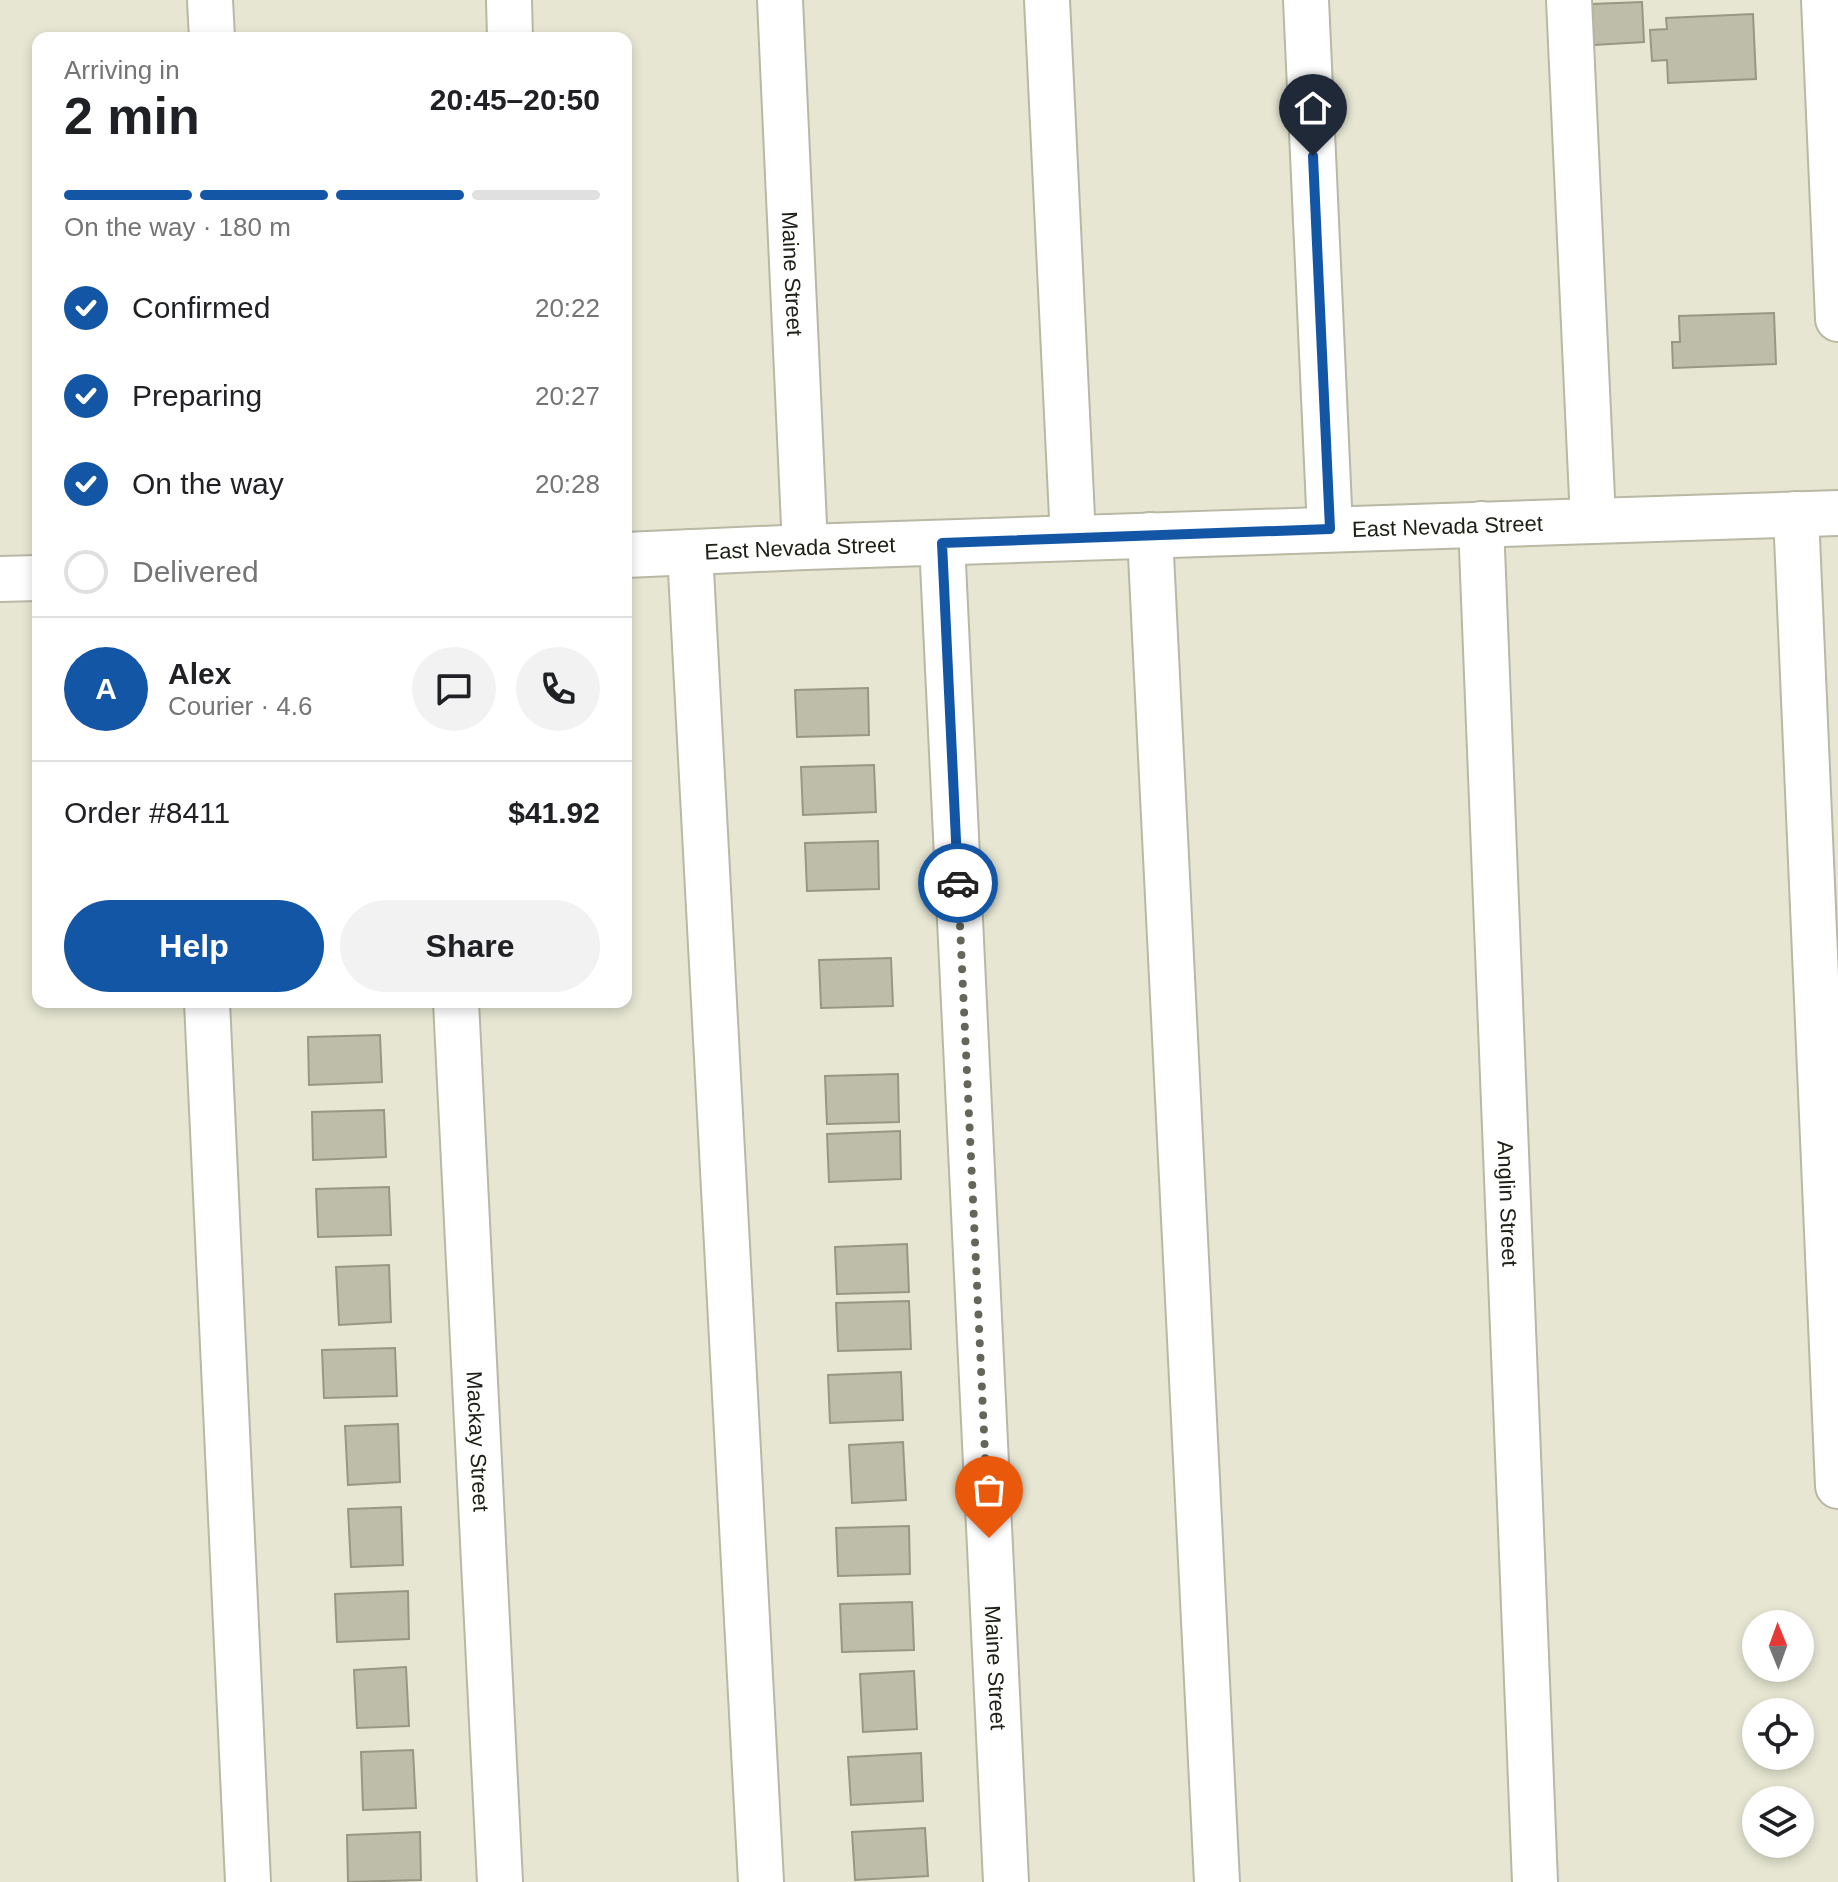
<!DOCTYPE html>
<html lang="en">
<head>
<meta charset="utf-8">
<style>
  body { margin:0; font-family:Arial,sans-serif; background:#f2f2f2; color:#202124; height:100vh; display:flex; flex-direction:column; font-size:30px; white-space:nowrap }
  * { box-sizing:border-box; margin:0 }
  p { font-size:26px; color:#757577 }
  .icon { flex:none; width:44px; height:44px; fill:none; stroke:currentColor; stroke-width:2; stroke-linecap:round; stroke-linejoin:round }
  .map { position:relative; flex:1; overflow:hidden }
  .side { position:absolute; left:32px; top:32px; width:600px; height:976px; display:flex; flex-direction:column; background:#fff; border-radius:16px; box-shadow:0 4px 12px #0003 }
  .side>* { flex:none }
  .needle { width:52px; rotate:359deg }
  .tools { position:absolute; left:1742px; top:1610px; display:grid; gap:16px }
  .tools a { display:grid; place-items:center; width:72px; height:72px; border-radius:50%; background:#fff; box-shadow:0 4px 12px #0003; font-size:40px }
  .pin { position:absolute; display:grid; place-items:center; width:68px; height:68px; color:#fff; margin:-82px -34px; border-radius:50% 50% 50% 0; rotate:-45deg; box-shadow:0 0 8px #0007 }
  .pin .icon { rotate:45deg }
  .courier { position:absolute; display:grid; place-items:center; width:80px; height:80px; margin:-40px; border:6px solid #1456a6; border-radius:50%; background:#fff; color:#222; box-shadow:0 2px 10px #0007 }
  .headline em { font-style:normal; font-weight:800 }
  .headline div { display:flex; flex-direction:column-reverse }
  .headline { display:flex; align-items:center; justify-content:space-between; height:136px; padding:0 32px }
  h1 { font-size:52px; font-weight:800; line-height:60px }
  .bar { display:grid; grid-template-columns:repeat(4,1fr); gap:12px 8px; align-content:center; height:96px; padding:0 32px }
  .bar i { height:10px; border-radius:6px; background:#e0e0e0 }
  .bar .active { background:#1456a6 }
  .bar p { grid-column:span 4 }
  .line { display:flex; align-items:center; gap:20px; padding:0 32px; border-top:2px solid #e0e0e0 }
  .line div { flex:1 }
  .round { display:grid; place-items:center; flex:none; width:84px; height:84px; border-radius:42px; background:#f2f2f2 }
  ol { padding:0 32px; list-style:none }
  li { display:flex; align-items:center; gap:24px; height:88px }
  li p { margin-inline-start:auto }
  li .icon { padding:8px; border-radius:50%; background:#1456a6; color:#fff; stroke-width:4 }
  li:last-child { color:#757577 }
  li i { width:44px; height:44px; border:4px solid #e0e0e0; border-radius:50% }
  .button { display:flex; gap:16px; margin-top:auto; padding:16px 32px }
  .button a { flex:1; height:92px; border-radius:48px; background:#1456a6; color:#fff; font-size:32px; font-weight:800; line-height:92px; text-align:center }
  .button a+a { background:#f2f2f2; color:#202124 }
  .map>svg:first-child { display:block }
</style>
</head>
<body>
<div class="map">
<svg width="1838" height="1882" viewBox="0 0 1838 1882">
  <rect width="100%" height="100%" fill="#e6e6d3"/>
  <!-- building -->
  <g fill="#bdbdaa" stroke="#979784" stroke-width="2">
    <polygon points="1642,2 1644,42 1594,45 1592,4"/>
    <polygon points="1753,14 1756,79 1668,83 1667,60 1652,61 1650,30 1667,29 1666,18"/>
    <polygon points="1774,313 1776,364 1673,368 1672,342 1680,342 1679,316"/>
    <polygon points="868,688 869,735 797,737 795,690"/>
    <polygon points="874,765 876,812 803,815 801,767"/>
    <polygon points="878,841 879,889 807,891 805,843"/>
    <polygon points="891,958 893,1006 821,1008 819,960"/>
    <polygon points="380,1035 382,1082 309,1085 308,1037"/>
    <polygon points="898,1074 899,1122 827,1124 825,1076"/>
    <polygon points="384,1110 386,1157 313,1160 312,1112"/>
    <polygon points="900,1131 901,1179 829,1182 827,1134"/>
    <polygon points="389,1187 391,1235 318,1237 316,1189"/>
    <polygon points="907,1244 909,1292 837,1294 835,1247"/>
    <polygon points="389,1265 391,1322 339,1325 336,1267"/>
    <polygon points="909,1301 911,1349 838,1351 836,1303"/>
    <polygon points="395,1348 397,1396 324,1398 322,1350"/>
    <polygon points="901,1372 903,1420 830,1423 828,1375"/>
    <polygon points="398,1424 400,1482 348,1485 345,1426"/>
    <polygon points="903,1442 906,1500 852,1503 849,1445"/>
    <polygon points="401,1507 403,1565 351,1567 348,1509"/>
    <polygon points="909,1526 910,1574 838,1576 836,1528"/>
    <polygon points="408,1591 409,1639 337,1642 335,1594"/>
    <polygon points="912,1602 914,1650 842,1652 840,1604"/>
    <polygon points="406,1667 409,1726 357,1728 354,1670"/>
    <polygon points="914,1671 917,1729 863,1732 860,1674"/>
    <polygon points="413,1750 416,1808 363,1810 361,1752"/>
    <polygon points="921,1753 923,1801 851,1805 848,1757"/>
    <polygon points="925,1828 928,1876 855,1880 852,1832"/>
    <polygon points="420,1832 421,1880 348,1882 347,1835"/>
  </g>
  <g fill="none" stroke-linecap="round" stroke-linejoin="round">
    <defs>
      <g id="minor">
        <polyline points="210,0 212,38"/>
        <polyline points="509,0 510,38"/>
        <path id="s1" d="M 780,0 L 805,547"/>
        <polyline points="1047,0 1073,538"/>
        <polyline points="1306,0 1330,529"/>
        <polyline points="1569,0 1593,520"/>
        <polyline points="1824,0 1838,319"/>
        <polyline points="1796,514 1838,1486"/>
        <path id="s2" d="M 1481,524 L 1535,1882"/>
        <polyline points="1150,535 1217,1882"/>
        <path id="s3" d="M 942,543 L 1006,1882"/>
        <polyline points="690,552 761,1882"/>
        <path id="s4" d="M 626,555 L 805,547 L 1838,513"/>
        <polyline points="0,579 38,578"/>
        <polyline points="207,1002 248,1882"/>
        <path id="s5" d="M 456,1002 L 500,1882"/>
      </g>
    </defs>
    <!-- minor casing -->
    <use href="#minor" stroke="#b8b8a5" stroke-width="48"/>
    <!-- minor -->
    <use href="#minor" stroke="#fff" stroke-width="44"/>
  </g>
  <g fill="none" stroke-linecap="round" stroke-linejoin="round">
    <!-- done -->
    <polyline stroke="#656559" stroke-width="8" stroke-dasharray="0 14.4" points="958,883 989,1538"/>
    <!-- route -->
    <polyline stroke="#1456a6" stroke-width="10" points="958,883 942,543 1330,529 1313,156"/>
  </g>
  <g text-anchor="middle" stroke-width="8" stroke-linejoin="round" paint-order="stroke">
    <!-- street labels -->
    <g font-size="22" fill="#202018" stroke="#e6e6d3">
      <text dy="8" stroke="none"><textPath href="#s1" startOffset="274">Maine Street</textPath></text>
      <text dy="8" stroke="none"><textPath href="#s4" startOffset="822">East Nevada Street</textPath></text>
      <text dy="8" stroke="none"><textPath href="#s4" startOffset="174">East Nevada Street</textPath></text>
      <text dy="8" stroke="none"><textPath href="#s2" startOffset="680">Anglin Street</textPath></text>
      <text dy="8" stroke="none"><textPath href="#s5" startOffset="440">Mackay Street</textPath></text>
      <text dy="8" stroke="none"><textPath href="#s3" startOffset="1126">Maine Street</textPath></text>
    </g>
  </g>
</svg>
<div class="tools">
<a><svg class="needle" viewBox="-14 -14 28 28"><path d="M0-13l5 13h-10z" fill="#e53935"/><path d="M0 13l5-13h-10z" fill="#757577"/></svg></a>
<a><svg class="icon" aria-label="locate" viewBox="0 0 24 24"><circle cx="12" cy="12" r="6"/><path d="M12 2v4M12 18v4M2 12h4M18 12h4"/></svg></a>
<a><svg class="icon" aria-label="layers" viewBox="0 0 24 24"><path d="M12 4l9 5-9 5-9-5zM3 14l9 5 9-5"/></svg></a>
</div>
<div class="pin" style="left:989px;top:1538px;background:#ea580c"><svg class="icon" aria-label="bag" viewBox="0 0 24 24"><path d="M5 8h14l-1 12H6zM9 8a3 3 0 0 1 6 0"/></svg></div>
<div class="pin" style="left:1313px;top:156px;background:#1f2937"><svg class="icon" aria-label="home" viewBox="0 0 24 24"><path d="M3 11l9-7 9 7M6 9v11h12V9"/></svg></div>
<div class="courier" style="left:958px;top:883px"><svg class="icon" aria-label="car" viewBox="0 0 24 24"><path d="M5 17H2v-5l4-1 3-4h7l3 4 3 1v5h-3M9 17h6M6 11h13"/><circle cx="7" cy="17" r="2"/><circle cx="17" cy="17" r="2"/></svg></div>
<section class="side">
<div class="headline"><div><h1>2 min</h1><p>Arriving in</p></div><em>20:45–20:50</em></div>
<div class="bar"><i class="active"></i><i class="active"></i><i class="active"></i><i></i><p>On the way · 180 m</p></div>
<ol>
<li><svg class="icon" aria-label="check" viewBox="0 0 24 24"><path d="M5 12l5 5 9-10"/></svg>Confirmed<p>20:22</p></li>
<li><svg class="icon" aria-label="check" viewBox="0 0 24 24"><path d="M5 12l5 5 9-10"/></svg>Preparing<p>20:27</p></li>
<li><svg class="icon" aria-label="check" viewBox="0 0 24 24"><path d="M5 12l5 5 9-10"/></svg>On the way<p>20:28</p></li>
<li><i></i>Delivered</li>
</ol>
<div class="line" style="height:144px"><b class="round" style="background:#1456a6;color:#fff">A</b><div><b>Alex</b><p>Courier · 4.6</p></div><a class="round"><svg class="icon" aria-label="chat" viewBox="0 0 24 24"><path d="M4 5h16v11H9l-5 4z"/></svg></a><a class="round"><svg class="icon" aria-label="phone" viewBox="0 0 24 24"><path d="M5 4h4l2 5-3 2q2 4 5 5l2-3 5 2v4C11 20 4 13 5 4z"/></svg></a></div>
<div class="line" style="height:104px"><div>Order #8411</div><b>$41.92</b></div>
<div class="button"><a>Help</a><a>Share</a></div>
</section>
</div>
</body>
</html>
